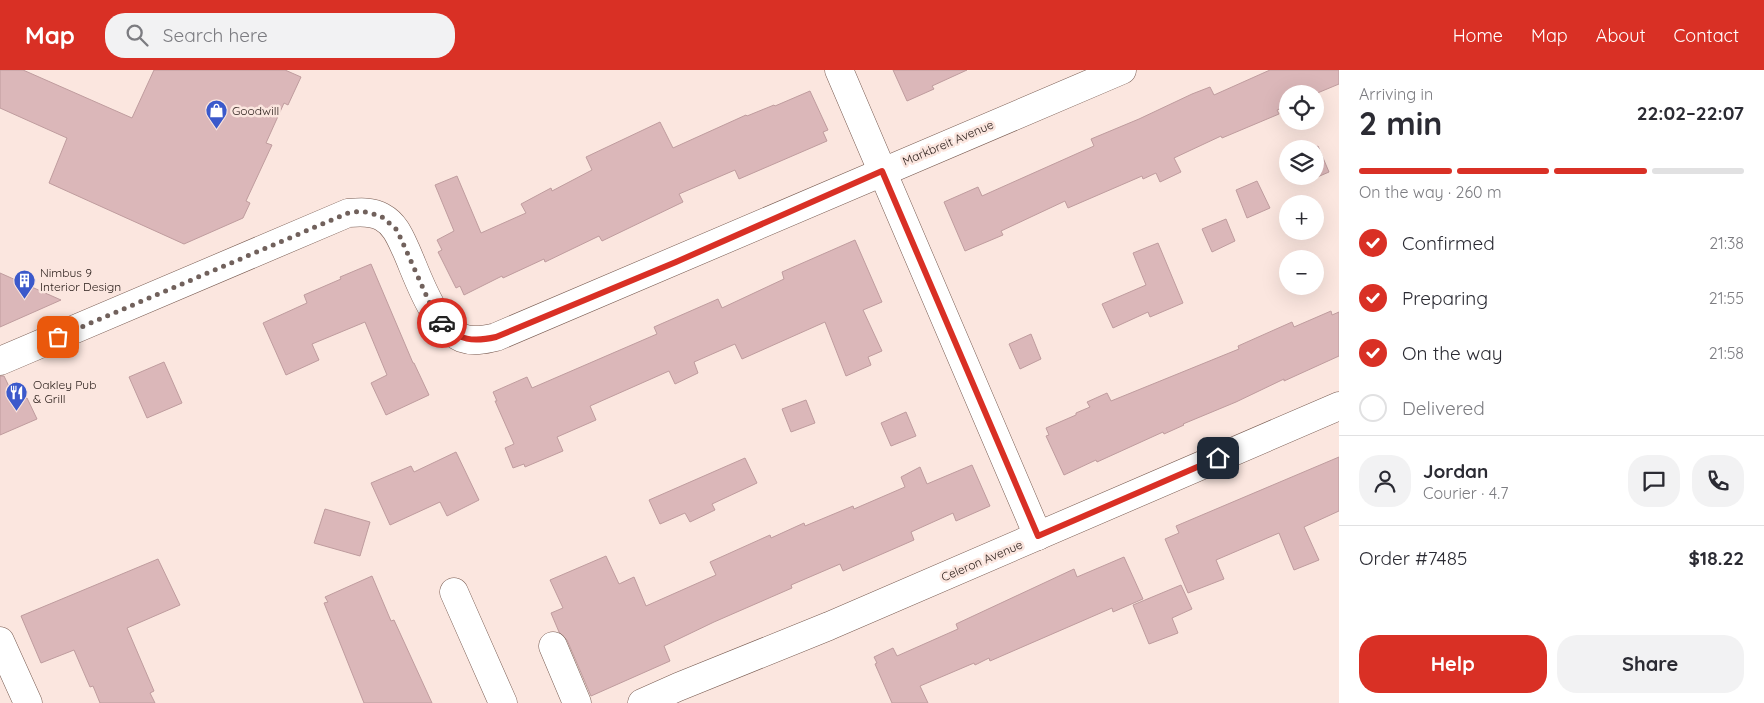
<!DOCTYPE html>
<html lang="en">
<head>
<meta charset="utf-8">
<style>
  body { margin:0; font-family:Quicksand,sans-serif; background:#f2f2f3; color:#2b2b33; height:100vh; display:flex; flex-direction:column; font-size:19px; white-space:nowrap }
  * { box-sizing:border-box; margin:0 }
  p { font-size:16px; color:#7c7c81 }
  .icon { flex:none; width:28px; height:28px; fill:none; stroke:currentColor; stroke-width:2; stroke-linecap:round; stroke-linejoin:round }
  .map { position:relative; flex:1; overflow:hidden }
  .sheet { display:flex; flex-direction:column; background:#fff; width:425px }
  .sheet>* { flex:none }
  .tools { position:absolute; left:1279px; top:15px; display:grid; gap:10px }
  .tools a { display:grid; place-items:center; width:45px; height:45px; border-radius:50%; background:#fff; box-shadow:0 5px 20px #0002; font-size:25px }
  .pin { position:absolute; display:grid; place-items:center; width:42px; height:42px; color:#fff; margin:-21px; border-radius:10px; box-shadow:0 2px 8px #0006 }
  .courier { position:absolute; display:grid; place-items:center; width:50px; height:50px; margin:-25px; border:4px solid #d93025; border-radius:50%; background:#fff; color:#222; box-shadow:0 1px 6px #0007 }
  .head em { font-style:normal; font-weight:700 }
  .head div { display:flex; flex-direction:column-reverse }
  .head { display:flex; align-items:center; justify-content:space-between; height:85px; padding:0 20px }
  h1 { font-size:32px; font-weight:700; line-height:38px }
  .bar { display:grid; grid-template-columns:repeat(4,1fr); gap:8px 5px; align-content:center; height:60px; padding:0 20px }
  .bar i { height:6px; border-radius:4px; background:#e1e1e2 }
  .bar .selected { background:#d93025 }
  .bar p { grid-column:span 4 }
  .line { display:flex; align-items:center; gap:12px; padding:0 20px; border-top:1px solid #e1e1e2 }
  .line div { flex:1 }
  .round { display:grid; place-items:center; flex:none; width:52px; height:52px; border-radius:20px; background:#f2f2f3 }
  ol { padding:0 20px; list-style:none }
  li { display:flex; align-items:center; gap:15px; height:55px }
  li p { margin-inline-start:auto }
  li .icon { padding:5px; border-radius:50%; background:#d93025; color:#fff; stroke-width:4 }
  li:last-child { color:#7c7c81 }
  li i { width:28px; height:28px; border:2px solid #e1e1e2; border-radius:50% }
  .button { display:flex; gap:10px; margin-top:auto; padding:10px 20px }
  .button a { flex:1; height:58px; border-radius:20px; background:#d93025; color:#fff; font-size:20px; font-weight:700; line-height:58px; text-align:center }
  .button a+a { background:#f2f2f3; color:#2b2b33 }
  header { display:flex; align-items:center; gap:30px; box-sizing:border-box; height:70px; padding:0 25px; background:#d93025; color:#fff }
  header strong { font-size:24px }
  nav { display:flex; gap:28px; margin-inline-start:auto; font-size:18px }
  .search { width:350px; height:45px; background:#f2f2f3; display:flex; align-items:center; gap:12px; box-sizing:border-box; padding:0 18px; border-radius:20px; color:#7c7c81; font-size:19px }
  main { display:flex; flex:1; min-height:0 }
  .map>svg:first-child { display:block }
</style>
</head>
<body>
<header>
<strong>Map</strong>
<div class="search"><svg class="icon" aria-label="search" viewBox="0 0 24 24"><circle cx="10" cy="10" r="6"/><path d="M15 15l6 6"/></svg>Search here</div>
<nav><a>Home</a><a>Map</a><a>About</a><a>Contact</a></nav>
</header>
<main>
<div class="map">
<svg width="1339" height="633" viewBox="0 0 1339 633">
  <rect width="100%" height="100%" fill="#fbe6df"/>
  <!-- building -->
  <g fill="#dbb7b9" stroke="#bf9c9e">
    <polygon points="0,0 23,0 132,48 154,0 285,0 301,7 288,35 284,33 266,73 272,75 246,131 250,133 243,148 184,174 49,113 67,68 0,38"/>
    <polygon points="893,0 967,0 932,16 934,19 907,31"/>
    <polygon points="1270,0 1339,0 1339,14 1315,24 1288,24 1288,36 1277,40 1279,44 1222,68 1221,66 1174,88 1181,102 1160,112 1156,103 1143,109 1142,106 1068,138 1065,131 1001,161 1003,165 965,181 944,132 978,117 982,126 1094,76 1091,69 1139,49 1192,24 1210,17 1214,25"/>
    <polygon points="810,21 828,60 823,62 827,71 739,109 735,100 679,124 683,132 602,171 599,166 545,192 544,189 503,208 502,206 464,225 460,216 456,218 438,182 442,180 437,170 454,161 435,115 457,106 481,163 526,143 521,134 551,118 552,121 592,100 586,87 660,52 673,78 746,45 747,46 774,35 775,36"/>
    <polygon points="1318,76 1329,102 1308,111 1306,106 1315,106 1315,79 1312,79"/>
    <polygon points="1257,111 1270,138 1247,148 1236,120"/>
    <polygon points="1226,149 1235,171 1212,182 1202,159"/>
    <polygon points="855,170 882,232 863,240 882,281 868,287 871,295 846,306 825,252 742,289 735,274 694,292 698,303 675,314 669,301 590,336 596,350 557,367 563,381 525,397 524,394 513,398 505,378 514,374 495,331 497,331 493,322 527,307 532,318 657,264 654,257 718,229 722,238 784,209 782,202"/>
    <polygon points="1158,173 1183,233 1150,247 1148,242 1113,258 1102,234 1146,215 1133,183"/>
    <polygon points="371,194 413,293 414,293 429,325 386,345 371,313 387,305 365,252 312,274 319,290 286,305 263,253 307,233 304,225 341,209 340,207"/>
    <polygon points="0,203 61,230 0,257"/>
    <polygon points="1331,241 1332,245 1339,242 1339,286 1284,311 1284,309 1236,332 1183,354 1184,355 1164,364 1163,362 1097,392 1096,390 1064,405 1046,366 1049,365 1046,358 1076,345 1076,343 1090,337 1087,332 1107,323 1111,331 1239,279 1238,276 1292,252 1294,257"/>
    <polygon points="1031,264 1041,289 1020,299 1009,274"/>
    <polygon points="164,292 182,333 147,348 129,307"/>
    <polygon points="0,306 4,306 17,333 27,328 37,349 0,365"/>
    <polygon points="806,330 815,353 791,362 782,339"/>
    <polygon points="906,342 916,366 891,376 881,353"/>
    <polygon points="456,382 479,430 447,446 440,432 390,455 371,413 411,396 414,402"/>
    <polygon points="1339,387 1339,441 1304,457 1319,490 1294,500 1279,463 1216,490 1224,509 1188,523 1165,469 1179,463 1176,456"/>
    <polygon points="745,388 757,413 712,434 715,440 690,452 685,443 660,454 649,430"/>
    <polygon points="972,395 990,436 956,451 953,443 911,462 914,470 843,501 840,494 791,515 792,518 714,552 664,576 670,591 591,626 567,570 559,562 551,543 563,538 550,510 606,486 619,514 634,507 646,536 716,505 710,492 770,465 771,468 804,453 805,456 853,436 854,439 905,417 901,407 920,397 927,414"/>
    <polygon points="325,439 370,452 360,486 314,473"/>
    <polygon points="1124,487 1143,529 1113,542 1112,538 990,591 989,588 975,595 974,593 920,616 928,633 892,633 875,594 877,593 874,587 893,578 897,586 958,559 956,554 1074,499 1077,507"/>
    <polygon points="158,489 180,535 127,558 154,621 150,623 155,633 100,633 93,616 90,617 74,580 41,593 21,546"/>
    <polygon points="372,506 391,551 394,550 432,633 364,633 324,533 328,532 325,527"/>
    <polygon points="1181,515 1192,539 1172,548 1178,563 1149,574 1133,535"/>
  </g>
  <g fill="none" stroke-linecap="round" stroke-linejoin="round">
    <defs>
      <g id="minor">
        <polyline points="839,0 1038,466"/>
        <path d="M 0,291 L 348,143 C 359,142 372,141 382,147 C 395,154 400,167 406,180 C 418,207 433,256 462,268 C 473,272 484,270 496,267 C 705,180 913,88 1122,0"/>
        <polyline points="454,522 503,633"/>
        <polyline points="0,571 28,633"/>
        <polyline points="553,576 577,633"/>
        <polyline points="642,633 678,617 829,556 1339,336"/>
      </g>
    </defs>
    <!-- minor casing -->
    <use href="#minor" stroke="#785b51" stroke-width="29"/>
    <!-- minor -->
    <use href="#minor" stroke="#fff" stroke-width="28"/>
  </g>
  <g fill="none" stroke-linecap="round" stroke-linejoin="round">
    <!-- done -->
    <polyline stroke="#71615c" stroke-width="5" stroke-dasharray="0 9" points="58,267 348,143 362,141 381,146 397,160 436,247 442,253"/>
    <!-- route -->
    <path stroke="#d93025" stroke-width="6" d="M 442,253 C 458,271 474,272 496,267 L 676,192 L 882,101 L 1038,466 L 1218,388"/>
  </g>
  <!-- icons -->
  <defs>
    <symbol id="shop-pin" viewBox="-11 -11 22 30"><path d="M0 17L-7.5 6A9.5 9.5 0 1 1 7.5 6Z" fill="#3b59cb" stroke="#fbe6df"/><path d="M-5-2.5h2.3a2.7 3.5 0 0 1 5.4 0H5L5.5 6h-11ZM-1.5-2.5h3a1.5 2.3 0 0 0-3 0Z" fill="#fff"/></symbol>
    <symbol id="building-pin" viewBox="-11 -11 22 30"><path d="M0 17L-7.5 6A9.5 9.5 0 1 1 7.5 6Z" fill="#3b59cb" stroke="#fbe6df"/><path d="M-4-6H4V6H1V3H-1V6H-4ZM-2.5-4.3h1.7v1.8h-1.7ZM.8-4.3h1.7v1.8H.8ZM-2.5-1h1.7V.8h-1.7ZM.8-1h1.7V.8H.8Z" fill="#fff"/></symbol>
    <symbol id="restaurant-pin" viewBox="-11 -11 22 30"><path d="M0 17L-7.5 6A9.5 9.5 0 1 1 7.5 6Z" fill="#3b59cb" stroke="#fbe6df"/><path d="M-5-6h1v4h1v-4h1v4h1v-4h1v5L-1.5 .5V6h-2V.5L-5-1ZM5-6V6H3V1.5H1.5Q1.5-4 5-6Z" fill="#fff"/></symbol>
  </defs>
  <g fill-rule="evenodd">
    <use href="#shop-pin" x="204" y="28" width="25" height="34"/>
    <use href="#building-pin" x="12" y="198" width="25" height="34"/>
    <use href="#restaurant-pin" x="4" y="310" width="25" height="34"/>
  </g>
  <g text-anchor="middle" stroke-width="5" stroke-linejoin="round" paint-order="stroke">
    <!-- poi labels -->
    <g font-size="12" fill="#261a16" stroke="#fbe6df" text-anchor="start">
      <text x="232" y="45">Goodwill</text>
      <text x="40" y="207">Nimbus 9<tspan x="40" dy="14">Interior Design</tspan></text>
      <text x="33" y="319">Oakley Pub<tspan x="33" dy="14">&amp; Grill</tspan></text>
    </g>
    <!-- street labels -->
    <g font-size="12" fill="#261a16" stroke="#fbe6df">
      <text transform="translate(948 73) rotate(-23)" y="4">Markbreit Avenue</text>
      <text transform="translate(982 491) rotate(-23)" y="4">Celeron Avenue</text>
    </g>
  </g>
</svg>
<div class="tools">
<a><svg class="icon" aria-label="locate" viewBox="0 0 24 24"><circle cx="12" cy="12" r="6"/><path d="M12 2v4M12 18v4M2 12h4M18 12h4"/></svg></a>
<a><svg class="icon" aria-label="layers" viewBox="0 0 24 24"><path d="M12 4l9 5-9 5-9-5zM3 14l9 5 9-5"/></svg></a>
<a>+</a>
<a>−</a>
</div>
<div class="pin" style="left:58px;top:267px;background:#ea580c"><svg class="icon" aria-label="bag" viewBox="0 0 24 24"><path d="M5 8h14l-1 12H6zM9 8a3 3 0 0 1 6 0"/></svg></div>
<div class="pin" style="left:1218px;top:388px;background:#1f2937"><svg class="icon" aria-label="home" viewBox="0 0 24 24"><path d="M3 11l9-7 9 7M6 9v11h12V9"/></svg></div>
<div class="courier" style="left:442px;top:253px"><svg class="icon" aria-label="car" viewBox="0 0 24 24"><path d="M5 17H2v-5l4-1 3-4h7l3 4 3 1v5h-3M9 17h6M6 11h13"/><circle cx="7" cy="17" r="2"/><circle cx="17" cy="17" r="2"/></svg></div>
</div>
<section class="sheet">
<div class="head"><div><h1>2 min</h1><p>Arriving in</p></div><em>22:02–22:07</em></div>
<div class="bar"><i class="selected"></i><i class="selected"></i><i class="selected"></i><i></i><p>On the way · 260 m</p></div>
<ol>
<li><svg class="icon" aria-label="check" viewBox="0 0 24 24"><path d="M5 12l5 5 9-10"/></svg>Confirmed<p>21:38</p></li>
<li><svg class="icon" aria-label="check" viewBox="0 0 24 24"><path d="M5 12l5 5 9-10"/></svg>Preparing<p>21:55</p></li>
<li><svg class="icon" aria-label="check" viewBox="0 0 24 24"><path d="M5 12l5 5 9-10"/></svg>On the way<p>21:58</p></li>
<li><i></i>Delivered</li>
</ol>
<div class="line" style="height:90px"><a class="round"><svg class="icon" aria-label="person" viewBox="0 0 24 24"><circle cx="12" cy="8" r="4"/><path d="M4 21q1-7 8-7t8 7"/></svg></a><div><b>Jordan</b><p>Courier · 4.7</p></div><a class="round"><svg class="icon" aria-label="chat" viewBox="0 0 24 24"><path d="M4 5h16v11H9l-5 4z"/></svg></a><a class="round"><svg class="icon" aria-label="phone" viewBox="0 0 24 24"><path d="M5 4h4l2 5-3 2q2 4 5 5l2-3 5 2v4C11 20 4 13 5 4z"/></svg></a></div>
<div class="line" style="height:65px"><div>Order #7485</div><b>$18.22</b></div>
<div class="button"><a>Help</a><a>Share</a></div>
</section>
</main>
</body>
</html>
